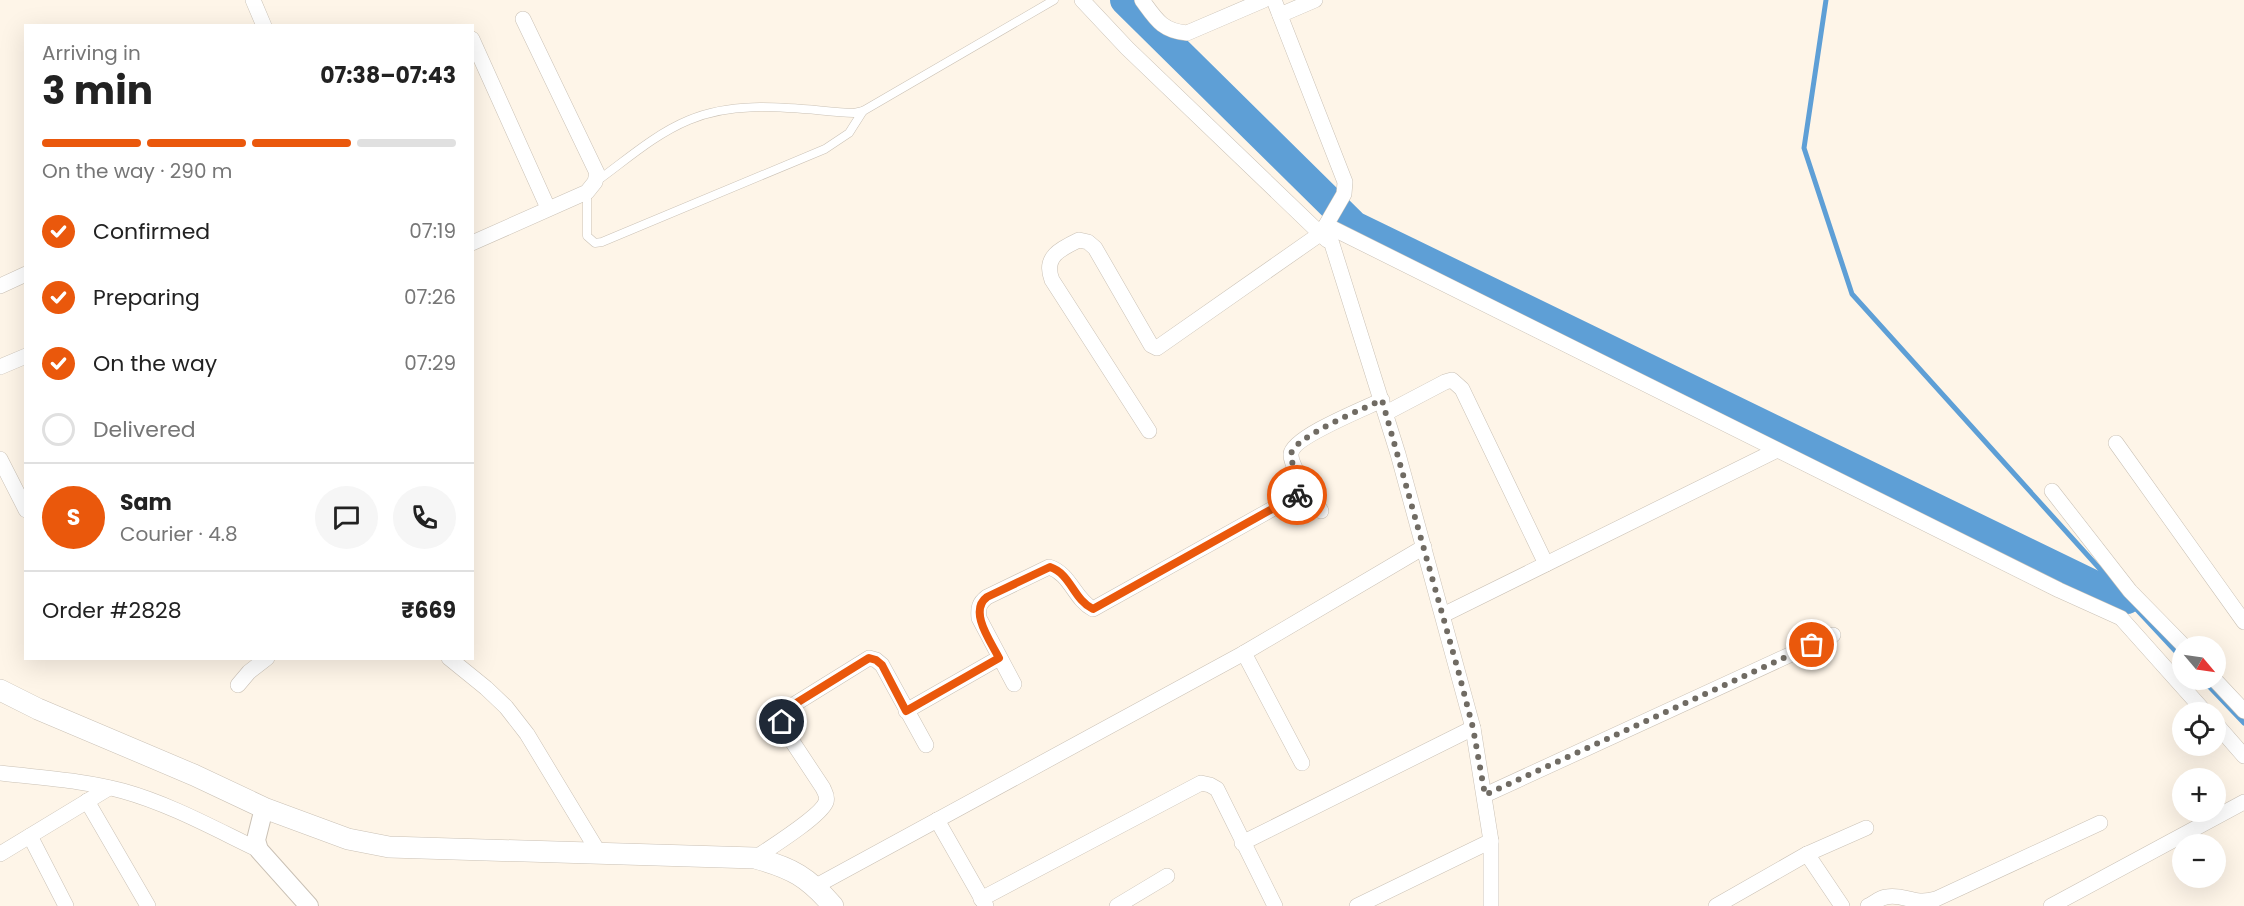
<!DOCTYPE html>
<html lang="en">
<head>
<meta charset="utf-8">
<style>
  body { margin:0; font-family:Poppins,sans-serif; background:#f6f6f6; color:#222; height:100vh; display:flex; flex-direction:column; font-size:22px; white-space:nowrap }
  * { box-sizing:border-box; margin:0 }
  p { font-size:20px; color:#767676 }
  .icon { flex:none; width:33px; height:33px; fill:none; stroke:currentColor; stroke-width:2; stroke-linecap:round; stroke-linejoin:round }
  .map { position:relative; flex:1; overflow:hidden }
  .panel { position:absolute; left:24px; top:24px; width:450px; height:636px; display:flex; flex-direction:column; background:#fff; border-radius:0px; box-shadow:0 6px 24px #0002 }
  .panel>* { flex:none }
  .needle { width:39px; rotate:119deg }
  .controls { position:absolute; left:2172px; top:636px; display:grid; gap:12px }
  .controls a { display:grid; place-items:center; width:54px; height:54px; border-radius:50%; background:#fff; box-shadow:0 6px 24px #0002; font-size:30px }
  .pin { position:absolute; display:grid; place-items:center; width:51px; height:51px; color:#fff; margin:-26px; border:3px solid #fff; border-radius:50%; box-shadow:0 2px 6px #0007 }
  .courier { position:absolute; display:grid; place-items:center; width:60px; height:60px; margin:-30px; border:4px solid #ea580c; border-radius:50%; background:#fff; color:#222; box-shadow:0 2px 8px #0007 }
  .head em { font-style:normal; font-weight:700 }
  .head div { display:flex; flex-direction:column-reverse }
  .head { display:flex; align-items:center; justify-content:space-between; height:102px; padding:0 18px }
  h1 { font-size:39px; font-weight:700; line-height:45px }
  .bar { display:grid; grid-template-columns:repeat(4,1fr); gap:9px 6px; align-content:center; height:72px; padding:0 18px }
  .bar i { height:8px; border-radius:4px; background:#e0e0e0 }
  .bar .on { background:#ea580c }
  .bar p { grid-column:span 4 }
  .line { display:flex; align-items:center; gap:15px; padding:0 18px; border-top:2px solid #e0e0e0 }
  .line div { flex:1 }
  .round { display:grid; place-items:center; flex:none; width:63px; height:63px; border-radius:32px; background:#f6f6f6 }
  ol { padding:0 18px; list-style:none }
  li { display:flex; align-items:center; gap:18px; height:66px }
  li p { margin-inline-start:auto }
  li .icon { padding:6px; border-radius:50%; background:#ea580c; color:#fff; stroke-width:4 }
  li:last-child { color:#767676 }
  li i { width:33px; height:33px; border:3px solid #e0e0e0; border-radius:50% }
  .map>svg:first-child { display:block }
</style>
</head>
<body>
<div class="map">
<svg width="2244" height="906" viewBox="0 0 2244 906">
  <rect width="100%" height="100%" fill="#fef5e8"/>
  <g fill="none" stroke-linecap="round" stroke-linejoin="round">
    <!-- stream -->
    <g stroke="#5e9fd6" stroke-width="5">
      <polyline points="1826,0 1804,148 1852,294 2127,599 2182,658"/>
      <polyline points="2203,680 2244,723"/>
    </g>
    <!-- river -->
    <polyline stroke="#5e9fd6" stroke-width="30" points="1125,0 1354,226 2110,593 2127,599"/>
    <defs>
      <g id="service">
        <path d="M 597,181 C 626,160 655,134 689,120 C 740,98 800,110 854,113 L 863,111 L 1054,0"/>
        <polyline points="587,192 587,236 595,243 602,242 825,149 849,133 863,111"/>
      </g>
      <g id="minor">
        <polyline points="253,0 264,26"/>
        <polyline points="1082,0 1127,48 1327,240"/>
        <path d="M 1142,0 C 1156,19 1162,31 1187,33 L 1264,0"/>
        <polyline points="1274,0 1345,182 1344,194 1326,225 1398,454 1473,728 1491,841 1491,906"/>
        <polyline points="1280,15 1315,0"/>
        <polyline points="472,39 548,208"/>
        <polyline points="1326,225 2059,590 2121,618 2205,712"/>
        <polyline points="472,243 587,192 595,182 597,173 523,19"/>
        <polyline points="0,286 26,274"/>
        <polyline points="0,367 26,356"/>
        <polyline points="1386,413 1445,382 1452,380 1462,389 1546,564"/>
        <path d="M 1149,431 L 1052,280 C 1043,257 1060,249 1079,240 L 1088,242 L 1095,248 L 1151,345 L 1157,348 L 1320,234"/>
        <polyline points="2116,443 2244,622"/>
        <polyline points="0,459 26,510"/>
        <polyline points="2052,491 2130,591 2184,646"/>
        <path d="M 1321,511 C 1314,499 1290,467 1291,454 C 1292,437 1366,408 1382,400"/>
        <polyline points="1443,615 1777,450"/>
        <polyline points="1244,653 1302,763"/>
        <polyline points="449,658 486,688 506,707 527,734 599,853"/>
        <polyline points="2215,680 2244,711"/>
        <path d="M 1014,684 L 979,618 C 978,608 979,603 987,597 L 1049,567 C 1071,574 1074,599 1093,609 L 1308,489"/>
        <polyline points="238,685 249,672 267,658"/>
        <polyline points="906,711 999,658"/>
        <polyline points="2216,724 2244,756"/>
        <path d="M 0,773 C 41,778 83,780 123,791 C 170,804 215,829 259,850"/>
        <polyline points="1485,795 1833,635"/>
        <polyline points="87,801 148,906"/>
        <polyline points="937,820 986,906"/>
        <polyline points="30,836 66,906"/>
        <polyline points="1242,843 1473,728"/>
        <polyline points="0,854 109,788"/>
        <polyline points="1807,854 1842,906"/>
        <path d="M 755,858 C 770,848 821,816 826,802 C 828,796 825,793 823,788 L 784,729 L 784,714 L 790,707 L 869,658 L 876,660 L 882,665 L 926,745"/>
        <polyline points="816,886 1244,653 1424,547"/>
        <polyline points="981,899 1201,783 1210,785 1217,789 1275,906"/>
        <polyline points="1117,906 1167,876"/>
        <polyline points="1357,906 1491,841"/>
        <polyline points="1716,906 1807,854 1866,828"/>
        <path d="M 1868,906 C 1874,903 1880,898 1886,897 C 1904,893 1913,906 1936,899 L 2100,823"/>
        <polyline points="2051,906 2244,802"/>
      </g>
      <polyline id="tertiary" points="264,808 256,840 259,850 309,906"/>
      <path id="secondary" d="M 0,690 L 38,709 L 194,775 L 264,808 L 348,839 L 389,847 L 755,858 C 792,868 808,877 833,906"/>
    </defs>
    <!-- service casing -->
    <use href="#service" stroke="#cac1b5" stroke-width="9"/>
    <!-- minor casing -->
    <use href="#minor" stroke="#cac1b5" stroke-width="16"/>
    <!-- tertiary casing -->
    <use href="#tertiary" stroke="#cac1b5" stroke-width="20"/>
    <!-- secondary casing -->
    <use href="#secondary" stroke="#cac1b5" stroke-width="22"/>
    <!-- service -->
    <use href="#service" stroke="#fff" stroke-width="8"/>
    <!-- minor -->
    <use href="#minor" stroke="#fff" stroke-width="15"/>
    <!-- tertiary -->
    <use href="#tertiary" stroke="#fff" stroke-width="18"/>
    <!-- secondary -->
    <use href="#secondary" stroke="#fff" stroke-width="21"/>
  </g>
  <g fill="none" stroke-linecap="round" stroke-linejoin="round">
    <!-- done -->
    <path stroke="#706b63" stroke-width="6" stroke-dasharray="0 10.8" d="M 1297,495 L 1308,489 C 1302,479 1291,467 1291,455 C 1291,438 1365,408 1382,400 L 1458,670 L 1473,728 L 1485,795 L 1812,645"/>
    <!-- route -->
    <path stroke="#ea580c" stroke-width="8" d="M 782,722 L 784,714 L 790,707 L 869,658 L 876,660 L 882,665 L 906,711 L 999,658 C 991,642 968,611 987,597 L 1050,567 C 1071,574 1073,599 1093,609 L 1297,495"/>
  </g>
</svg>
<div class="controls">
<a><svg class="needle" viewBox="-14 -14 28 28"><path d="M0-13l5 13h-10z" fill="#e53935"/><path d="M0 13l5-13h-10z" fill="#767676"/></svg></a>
<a><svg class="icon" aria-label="locate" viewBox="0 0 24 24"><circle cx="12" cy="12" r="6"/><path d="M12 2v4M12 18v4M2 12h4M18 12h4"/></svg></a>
<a>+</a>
<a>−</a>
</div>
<div class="pin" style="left:1812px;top:645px;background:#ea580c"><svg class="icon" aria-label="bag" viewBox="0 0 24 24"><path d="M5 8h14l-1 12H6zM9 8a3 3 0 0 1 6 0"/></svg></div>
<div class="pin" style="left:782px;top:722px;background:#1f2937"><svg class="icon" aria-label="home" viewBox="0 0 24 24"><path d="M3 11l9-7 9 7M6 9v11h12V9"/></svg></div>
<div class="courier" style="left:1297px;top:495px"><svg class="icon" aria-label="bike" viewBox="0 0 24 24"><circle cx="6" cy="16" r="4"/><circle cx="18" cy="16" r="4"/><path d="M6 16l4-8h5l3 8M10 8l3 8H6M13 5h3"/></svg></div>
<section class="panel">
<div class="head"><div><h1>3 min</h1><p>Arriving in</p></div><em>07:38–07:43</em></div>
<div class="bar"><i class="on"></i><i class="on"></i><i class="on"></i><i></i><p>On the way · 290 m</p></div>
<ol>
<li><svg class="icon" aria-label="check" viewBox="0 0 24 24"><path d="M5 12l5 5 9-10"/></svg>Confirmed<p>07:19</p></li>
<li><svg class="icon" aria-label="check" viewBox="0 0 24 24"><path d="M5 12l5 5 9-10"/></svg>Preparing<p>07:26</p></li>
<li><svg class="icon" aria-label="check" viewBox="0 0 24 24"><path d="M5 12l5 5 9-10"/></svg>On the way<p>07:29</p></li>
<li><i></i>Delivered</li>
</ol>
<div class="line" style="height:108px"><b class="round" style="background:#ea580c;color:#fff">S</b><div><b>Sam</b><p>Courier · 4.8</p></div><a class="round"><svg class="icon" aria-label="chat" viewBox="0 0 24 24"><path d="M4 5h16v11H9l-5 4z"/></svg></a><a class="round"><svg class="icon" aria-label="phone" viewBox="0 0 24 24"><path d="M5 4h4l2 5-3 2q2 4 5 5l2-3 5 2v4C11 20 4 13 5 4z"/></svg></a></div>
<div class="line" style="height:78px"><div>Order #2828</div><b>₹669</b></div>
</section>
</div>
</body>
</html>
